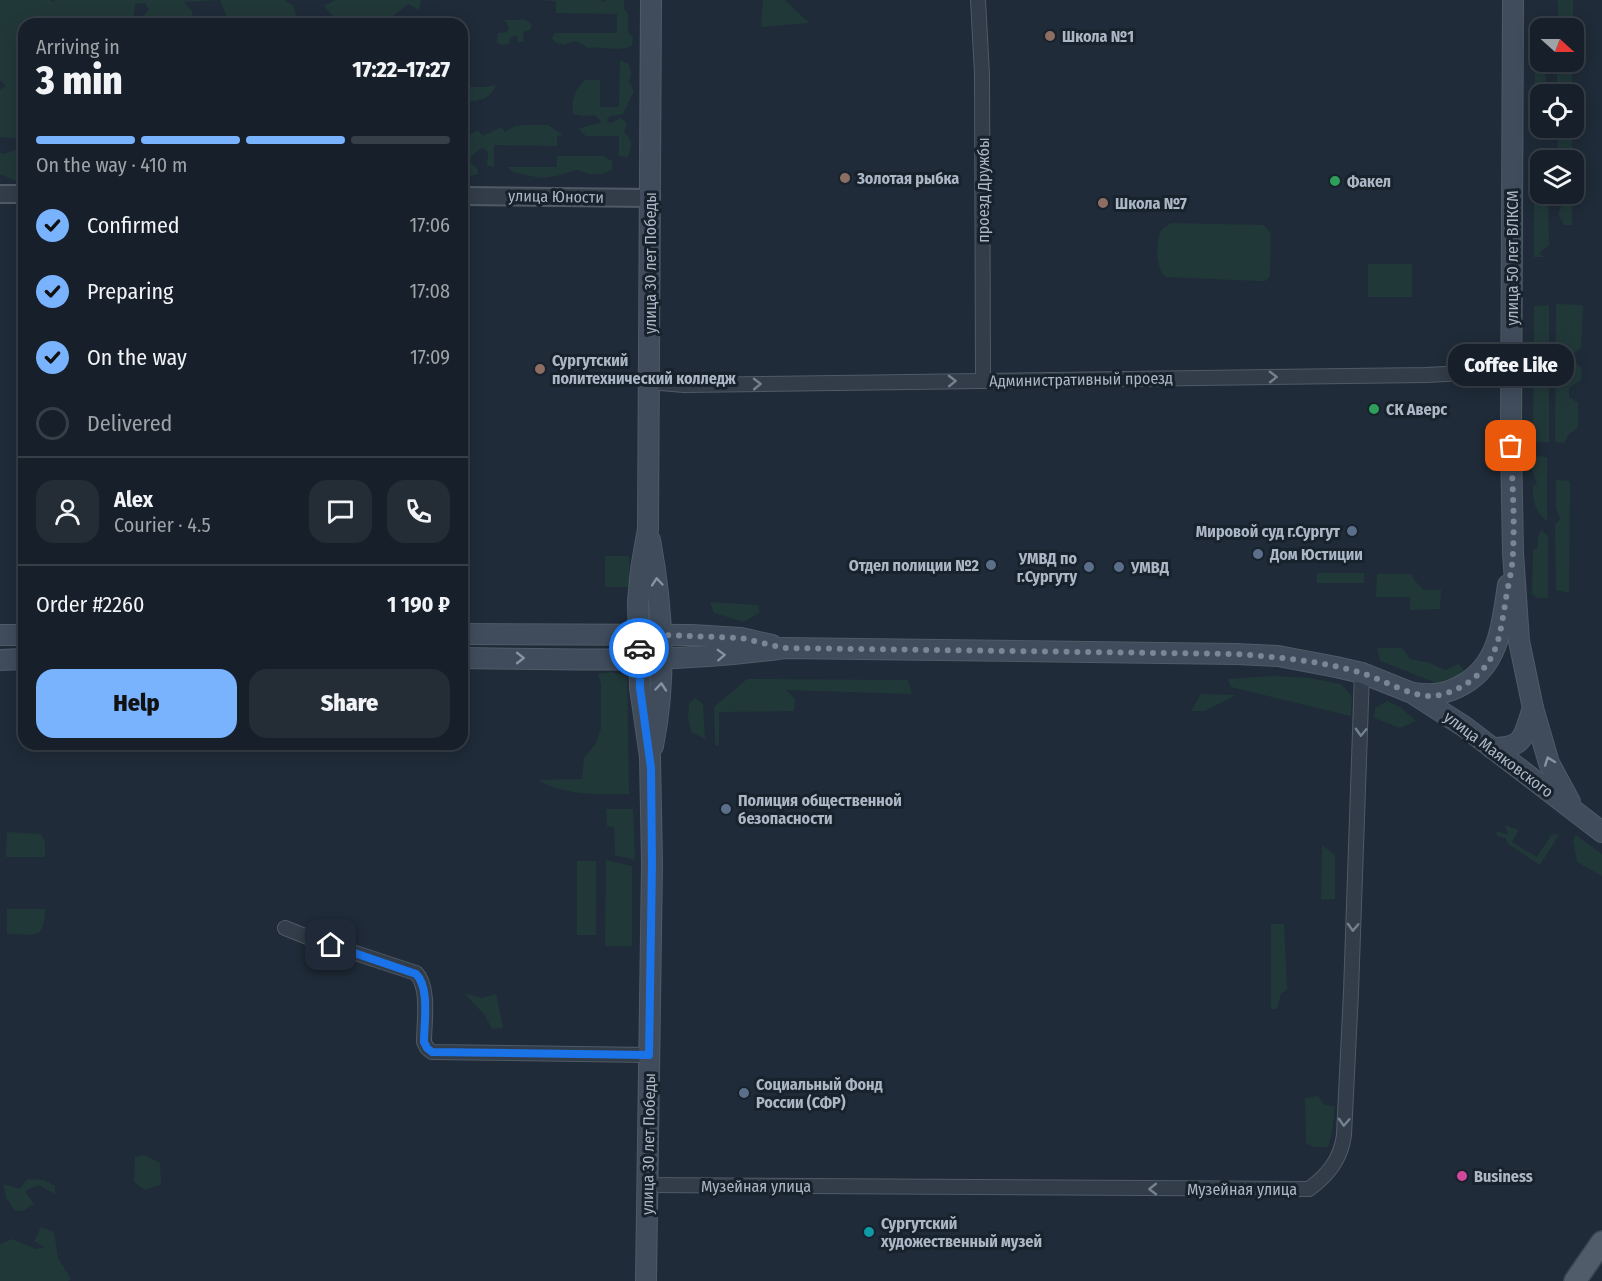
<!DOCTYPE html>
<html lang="en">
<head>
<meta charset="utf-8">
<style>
  body { margin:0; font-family:"Fira Sans Condensed",sans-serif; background:#242d36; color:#f1f3f6; height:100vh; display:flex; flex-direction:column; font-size:22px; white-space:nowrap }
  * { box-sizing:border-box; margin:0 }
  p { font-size:20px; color:#9ea3a8 }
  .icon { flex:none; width:33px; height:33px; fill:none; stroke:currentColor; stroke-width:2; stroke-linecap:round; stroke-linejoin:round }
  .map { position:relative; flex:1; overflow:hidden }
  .drawer { position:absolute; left:18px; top:18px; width:450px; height:732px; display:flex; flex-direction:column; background:#17202a; border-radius:18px; box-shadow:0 3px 15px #0003,0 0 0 2px #363e47 }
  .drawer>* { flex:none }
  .needle { width:39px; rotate:111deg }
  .buttons { position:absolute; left:1530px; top:18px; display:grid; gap:12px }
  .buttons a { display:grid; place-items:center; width:54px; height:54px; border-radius:12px; background:#17202a; box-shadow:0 3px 15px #0003,0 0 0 2px #363e47; font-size:30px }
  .pin { position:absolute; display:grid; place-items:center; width:51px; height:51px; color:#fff; margin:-26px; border-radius:12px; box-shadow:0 3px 9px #0006 }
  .courier { position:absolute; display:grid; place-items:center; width:60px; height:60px; margin:-30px; border:4px solid #1a73e8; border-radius:50%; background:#fff; color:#222; box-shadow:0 2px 8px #0007 }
  .bubble { position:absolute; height:42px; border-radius:18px; background:#17202a; box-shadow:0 3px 15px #0003,0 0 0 2px #363e47; font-size:20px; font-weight:800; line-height:42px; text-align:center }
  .head em { font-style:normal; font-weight:800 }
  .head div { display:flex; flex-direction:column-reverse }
  .head { display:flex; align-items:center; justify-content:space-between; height:102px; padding:0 18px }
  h1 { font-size:39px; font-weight:800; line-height:45px }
  .bar { display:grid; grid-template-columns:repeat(4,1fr); gap:9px 6px; align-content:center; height:72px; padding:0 18px }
  .bar i { height:8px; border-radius:4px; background:#363e47 }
  .bar .active { background:#79b3fe }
  .bar p { grid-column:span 4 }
  .line { display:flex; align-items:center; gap:15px; padding:0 18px; border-top:2px solid #363e47 }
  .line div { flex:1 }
  .round { display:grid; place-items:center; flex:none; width:63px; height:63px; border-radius:18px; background:#242d36 }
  ol { padding:0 18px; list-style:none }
  li { display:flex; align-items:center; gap:18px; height:66px }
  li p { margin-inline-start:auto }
  li .icon { padding:6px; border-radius:50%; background:#79b3fe; color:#111; stroke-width:4 }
  li:last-child { color:#9ea3a8 }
  li i { width:33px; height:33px; border:3px solid #363e47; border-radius:50% }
  .button { display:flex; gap:12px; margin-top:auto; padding:12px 18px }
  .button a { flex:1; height:69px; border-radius:18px; background:#79b3fe; color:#111; font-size:24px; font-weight:800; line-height:69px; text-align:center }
  .button a+a { background:#242d36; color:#f1f3f6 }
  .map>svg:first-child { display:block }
</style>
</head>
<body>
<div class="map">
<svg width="1602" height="1281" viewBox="0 0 1602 1281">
  <rect width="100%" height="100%" fill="#1f2b38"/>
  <!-- green -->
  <g fill="#213839">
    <polygon points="0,0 50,0 54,2 55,0 284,0 294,6 296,15 309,24 229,24 220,0 184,2 192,11 194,24 139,24 140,19 149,10 145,3 135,4 134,15 130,24 24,24 24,81 20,86 24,88 24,139 0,137 0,90 6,86 0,80"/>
    <path d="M 335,0 L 421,0 L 419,10 L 408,4 L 388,20 C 361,12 347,36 324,6 Z"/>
    <path d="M 535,0 L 600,0 L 604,2 L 606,0 L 624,0 L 624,9 L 628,13 L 628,32 L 633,38 L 632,45 C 620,53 604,46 589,48 C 578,43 578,38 565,45 L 555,42 L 552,38 L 555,33 L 617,33 L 617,14 L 556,13 L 556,1 Z"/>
    <polygon points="763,0 785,0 809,23 761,27"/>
    <rect x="1558" y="0" width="15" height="28"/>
    <polygon points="504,20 526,20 532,25 530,30 523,32 524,41 518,43 517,36 511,37 509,44 502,45 497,43 498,33 507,32 509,27"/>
    <polygon points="1535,39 1540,43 1540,62 1545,62 1546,92 1538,96 1540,99 1540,128 1545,128 1545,133 1535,133"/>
    <path d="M 620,60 L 629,64 L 631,74 L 629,82 L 634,91 L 623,114 L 611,116 L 606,120 L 610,123 L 621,118 L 627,123 L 624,132 C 633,140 633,147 627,157 L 619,156 L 619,136 L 586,136 L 578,129 L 602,122 L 595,115 L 583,116 L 573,114 C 571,99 575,90 585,80 L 600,80 L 600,107 L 619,107 Z"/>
    <polygon points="1563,63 1572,68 1572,94 1557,94 1557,65"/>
    <path d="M 496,85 C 491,100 476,102 462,101 L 462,87 L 486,87 Z"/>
    <polygon points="527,125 548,125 563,135 557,136 557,146 494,145 494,167 487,165 488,152 482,148 471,156 470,162 477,168 478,174 470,176 462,175 462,139 478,130 483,136 501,127 505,132 515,126"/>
    <polygon points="1557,128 1572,128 1572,160 1558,160"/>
    <polygon points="1542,147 1545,160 1540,160 1540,194 1548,194 1549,245 1539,253 1544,257 1534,257 1534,150"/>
    <polygon points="18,149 24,150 24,182 18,182 0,174 0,153 4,154"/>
    <polygon points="557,156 603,156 612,161 612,170 602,174 589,174 577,170 556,176 540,178 513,172 507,167 557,167"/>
    <polygon points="1560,194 1572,194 1572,225 1564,225 1558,214 1561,207"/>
    <path d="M 1171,223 L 1264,225 L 1271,234 L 1270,276 L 1265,281 L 1259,281 L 1166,277 C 1156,270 1156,244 1160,233 C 1162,228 1166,226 1171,223 Z"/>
    <rect x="1368" y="264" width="44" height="33"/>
    <polygon points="1556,304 1583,305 1581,348 1570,356 1582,369 1581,380 1569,388 1569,397 1578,403 1578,428 1569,434 1564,443 1555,442"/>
    <polygon points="1549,305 1549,442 1533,442 1534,306"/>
    <path d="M 1537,456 L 1547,457 L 1547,521 C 1535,512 1532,500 1533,486 L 1537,483 L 1532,471 L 1533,458 Z"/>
    <polygon points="1556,480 1570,481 1569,593 1556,590 1555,525 1560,519 1556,509"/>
    <polygon points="1541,530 1548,536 1548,598 1538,598 1532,594 1533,551 1538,546 1538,537"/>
    <rect x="605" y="556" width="24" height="31"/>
    <rect x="1317" y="573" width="47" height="10"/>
    <polygon points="1377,574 1411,574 1414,580 1424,590 1441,590 1440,609 1410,610 1410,597 1376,597"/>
    <polygon points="710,602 758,605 760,612 744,622 714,613"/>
    <polygon points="1377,648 1402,648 1410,659 1430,663 1445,670 1459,664 1467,675 1447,687 1380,661"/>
    <path d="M 612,672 L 627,676 L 629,794 C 598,794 565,796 538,780 L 582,779 L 584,758 L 596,743 L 601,728 L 601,684 L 598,674 Z"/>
    <polygon points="1273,676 1310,678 1341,684 1352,696 1351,716 1231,687 1228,679"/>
    <polygon points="747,679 908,680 912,694 786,690 795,699 794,711 719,712 719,746 715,745 714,707"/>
    <polygon points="1201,694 1236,695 1205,711 1191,711"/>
    <polygon points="695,698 703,704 705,739 691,732 688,718 689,703"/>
    <polygon points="1387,701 1400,707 1416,721 1400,728 1374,718 1375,708"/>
    <polygon points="606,809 633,809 635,860 615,855 614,827 607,826"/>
    <polygon points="1505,825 1519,830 1512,842 1537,857 1552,834 1559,835 1540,865 1508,844 1506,838 1497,836 1496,831 1508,835"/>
    <polygon points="7,832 41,834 45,842 45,857 6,857"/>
    <polygon points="1576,835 1602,854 1602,876 1577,862 1573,841"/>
    <polygon points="1322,845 1335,855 1335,899 1321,899"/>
    <polygon points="606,860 632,866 632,946 605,946"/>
    <rect x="577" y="861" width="19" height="74"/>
    <path d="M 7,909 L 45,909 C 45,941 34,934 7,934 Z"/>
    <polygon points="1271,924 1284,924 1287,989 1281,994 1277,1009 1271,1009"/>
    <polygon points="464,993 482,998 496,994 503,1028 492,1029 484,1014"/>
    <polygon points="1318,1096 1325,1105 1335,1106 1332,1133 1328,1147 1314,1147 1306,1143 1305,1098"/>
    <polygon points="145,1155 160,1163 161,1184 145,1190 134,1182 135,1157"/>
    <polygon points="27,1179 44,1180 55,1186 55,1194 39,1185 25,1191 34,1204 23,1211 14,1210 6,1197 3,1184 20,1189"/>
    <polygon points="41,1227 54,1232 58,1258 71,1279 68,1281 0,1281 0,1244 12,1239 36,1249 45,1247 34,1241"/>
  </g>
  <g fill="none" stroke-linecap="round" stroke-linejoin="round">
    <defs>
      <g id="minor">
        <polyline points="978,0 982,74 983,381"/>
        <polyline points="650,382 684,385 1425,375 1468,373 1493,366 1511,366"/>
        <path d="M 285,928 L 310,938 L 416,973 C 430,987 424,1023 424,1042 L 427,1048 L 432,1052 L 649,1055"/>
        <path d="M 646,1185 L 1309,1189 C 1328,1175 1341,1159 1344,1135 L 1351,992 L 1362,673"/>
      </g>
      <g id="tertiary">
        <polyline points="0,194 24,194"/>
        <polyline points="462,196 651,198"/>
      </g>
      <g id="secondary">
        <polyline points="1513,0 1511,442 1513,553 1519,641 1533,708 1549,763 1570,802"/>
        <path d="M 650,540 C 663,609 667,677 653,746"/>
        <polyline points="462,634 692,635 741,638 772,645"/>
        <polyline points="0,635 24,635"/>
        <path d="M 462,658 C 569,659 678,664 784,648 L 1236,654 L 1278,656 L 1336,667 L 1362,673 L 1412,693 L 1465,727 L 1602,832"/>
        <polyline points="0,660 24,659"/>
        <path d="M 1414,693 C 1433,696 1447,694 1464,684 C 1500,663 1502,623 1508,585"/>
        <path d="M 1492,748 C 1526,748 1523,736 1533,708"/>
        <polyline points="646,1281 652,864 650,757 640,688 638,601 641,569 648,529 651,0"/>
      </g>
      <polyline id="primary" points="1575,1281 1602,1242"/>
    </defs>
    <!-- minor casing -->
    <use href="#minor" stroke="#505a67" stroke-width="16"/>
    <!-- tertiary casing -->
    <use href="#tertiary" stroke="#505a67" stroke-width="20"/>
    <!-- secondary casing -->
    <use href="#secondary" stroke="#505a67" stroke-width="22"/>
    <!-- primary casing -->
    <use href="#primary" stroke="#3c4652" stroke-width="24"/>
    <!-- minor -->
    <use href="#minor" stroke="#323d49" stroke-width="14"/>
    <!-- tertiary -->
    <use href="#tertiary" stroke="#323d49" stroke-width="16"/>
    <!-- secondary -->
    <use href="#secondary" stroke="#404c5c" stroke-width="20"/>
    <!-- primary -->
    <use href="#primary" stroke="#505c69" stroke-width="21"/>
  </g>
  <!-- one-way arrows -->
  <defs><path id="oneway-chevron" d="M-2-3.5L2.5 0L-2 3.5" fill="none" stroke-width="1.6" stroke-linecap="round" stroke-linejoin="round" transform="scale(1.5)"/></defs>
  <g stroke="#75808e">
    <use href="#oneway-chevron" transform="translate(1273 377) rotate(-1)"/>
    <use href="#oneway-chevron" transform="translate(952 381) rotate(-1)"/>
    <use href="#oneway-chevron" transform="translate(757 384) rotate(-1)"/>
    <use href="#oneway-chevron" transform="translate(1361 732) rotate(92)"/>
    <use href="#oneway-chevron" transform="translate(1353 927) rotate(92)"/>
    <use href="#oneway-chevron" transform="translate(1344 1122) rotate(93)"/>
    <use href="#oneway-chevron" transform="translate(1153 1189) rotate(-180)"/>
  </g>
  <g stroke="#8692a1">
    <use href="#oneway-chevron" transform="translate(657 582) rotate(-95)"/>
    <use href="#oneway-chevron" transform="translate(721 655) rotate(-2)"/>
    <use href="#oneway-chevron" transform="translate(520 658)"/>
    <use href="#oneway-chevron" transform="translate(661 687) rotate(-85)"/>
    <use href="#oneway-chevron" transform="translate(1549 761) rotate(-110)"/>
  </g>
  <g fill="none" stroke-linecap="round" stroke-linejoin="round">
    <!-- done -->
    <path stroke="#7b8694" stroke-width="6" stroke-dasharray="0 10.8" d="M 639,648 L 639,634 L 741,638 L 784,648 L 1236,654 C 1279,657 1321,661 1362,673 C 1384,680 1409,696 1431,696 C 1456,695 1483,676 1493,654 C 1500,639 1502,622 1505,605 C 1507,588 1513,569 1513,551 C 1515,516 1512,481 1511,446"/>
    <!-- route -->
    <path stroke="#1a73e8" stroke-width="8" d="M 331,945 L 416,974 C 430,987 424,1023 424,1042 L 427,1048 L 432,1052 L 649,1055 L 652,864 L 651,768 L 640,688 L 639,648"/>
  </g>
  <!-- markers -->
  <g fill="#8d6e63" stroke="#18222d" stroke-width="2">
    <circle cx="1050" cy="36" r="6"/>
    <circle cx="845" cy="178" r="6"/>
    <circle cx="1103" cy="203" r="6"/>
    <circle cx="540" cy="369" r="6"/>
  </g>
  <g fill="#2e9e5b" stroke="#18222d" stroke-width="2">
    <circle cx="1335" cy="181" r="6"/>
    <circle cx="1374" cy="409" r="6"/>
  </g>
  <g fill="#5c6f8a" stroke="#18222d" stroke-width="2">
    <circle cx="1352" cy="531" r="6"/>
    <circle cx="1258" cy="554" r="6"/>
    <circle cx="991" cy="565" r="6"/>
    <circle cx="1089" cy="567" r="6"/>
    <circle cx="1119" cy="567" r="6"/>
    <circle cx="726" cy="809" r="6"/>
    <circle cx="744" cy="1093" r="6"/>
  </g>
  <circle fill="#d1479c" stroke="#18222d" stroke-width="2" cx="1462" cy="1176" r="6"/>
  <circle fill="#0f9aa8" stroke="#18222d" stroke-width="2" cx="869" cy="1232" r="6"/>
  <g text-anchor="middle" stroke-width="6" stroke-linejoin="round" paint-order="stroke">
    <!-- poi labels -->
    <g font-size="16" font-weight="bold" fill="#acb7c6" stroke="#18222d" text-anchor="start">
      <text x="1062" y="42">Школа №1</text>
      <text x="857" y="184">Золотая рыбка</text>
      <text x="1347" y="187">Факел</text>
      <text x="1115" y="209">Школа №7</text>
      <text x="552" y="366">Сургутский<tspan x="552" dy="18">политехнический колледж</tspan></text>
      <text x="1386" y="415">СК Аверс</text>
      <text x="1340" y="537" text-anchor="end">Мировой суд г.Сургут</text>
      <text x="1270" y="560">Дом Юстиции</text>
      <text x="1077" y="564" text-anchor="end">УМВД по<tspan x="1077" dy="18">г.Сургуту</tspan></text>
      <text x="979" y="571" text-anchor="end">Отдел полиции №2</text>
      <text x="1131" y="573">УМВД</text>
      <text x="738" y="806">Полиция общественной<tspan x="738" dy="18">безопасности</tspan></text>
      <text x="756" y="1090">Социальный Фонд<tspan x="756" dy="18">России (СФР)</tspan></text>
      <text x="1474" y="1182">Business</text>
      <text x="881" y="1229">Сургутский<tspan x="881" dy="18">художественный музей</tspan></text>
    </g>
    <!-- street labels -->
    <g font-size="16" fill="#acb7c6" stroke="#18222d">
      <text transform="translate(983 190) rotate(-90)" y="6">проезд Дружбы</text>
      <text transform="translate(556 196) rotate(1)" y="6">улица Юности</text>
      <text transform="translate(1512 258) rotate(-90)" y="6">улица 50 лет ВЛКСМ</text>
      <text transform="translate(650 263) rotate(-90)" y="6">улица 30 лет Победы</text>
      <text transform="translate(1081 379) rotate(-1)" y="6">Административный проезд</text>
      <text transform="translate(1499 754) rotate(37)" y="6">улица Маяковского</text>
      <text transform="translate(648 1144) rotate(-89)" y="6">улица 30 лет Победы</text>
      <text x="756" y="1192">Музейная улица</text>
      <text x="1242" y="1195">Музейная улица</text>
    </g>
  </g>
</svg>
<div class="buttons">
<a><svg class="needle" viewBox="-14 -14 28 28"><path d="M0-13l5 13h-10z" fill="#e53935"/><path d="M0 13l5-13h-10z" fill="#9ea3a8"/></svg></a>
<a><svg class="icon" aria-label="locate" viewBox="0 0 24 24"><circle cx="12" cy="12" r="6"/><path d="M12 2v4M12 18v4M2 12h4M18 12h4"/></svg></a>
<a><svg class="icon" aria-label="layers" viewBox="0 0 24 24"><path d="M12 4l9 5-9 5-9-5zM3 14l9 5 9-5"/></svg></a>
</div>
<div class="pin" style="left:1511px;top:446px;background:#ea580c"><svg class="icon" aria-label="bag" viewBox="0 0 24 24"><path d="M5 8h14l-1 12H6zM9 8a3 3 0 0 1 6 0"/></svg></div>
<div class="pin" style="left:331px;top:945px;background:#1f2937"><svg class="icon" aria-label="home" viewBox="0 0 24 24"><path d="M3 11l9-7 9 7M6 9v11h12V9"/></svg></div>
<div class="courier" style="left:639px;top:648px"><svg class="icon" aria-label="car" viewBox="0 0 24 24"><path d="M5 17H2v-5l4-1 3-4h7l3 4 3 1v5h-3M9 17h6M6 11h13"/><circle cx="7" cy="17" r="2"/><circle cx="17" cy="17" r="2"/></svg></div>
<div class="bubble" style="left:1448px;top:344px;width:126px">Coffee Like</div>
<section class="drawer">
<div class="head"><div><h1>3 min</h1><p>Arriving in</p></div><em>17:22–17:27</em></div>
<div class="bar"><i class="active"></i><i class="active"></i><i class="active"></i><i></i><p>On the way · 410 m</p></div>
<ol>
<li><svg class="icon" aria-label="check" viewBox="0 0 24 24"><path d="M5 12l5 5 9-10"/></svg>Confirmed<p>17:06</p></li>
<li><svg class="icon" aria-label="check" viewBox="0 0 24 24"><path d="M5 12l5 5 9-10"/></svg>Preparing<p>17:08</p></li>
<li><svg class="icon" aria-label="check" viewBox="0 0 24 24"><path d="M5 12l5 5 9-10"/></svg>On the way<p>17:09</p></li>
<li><i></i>Delivered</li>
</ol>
<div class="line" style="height:108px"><a class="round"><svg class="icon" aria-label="person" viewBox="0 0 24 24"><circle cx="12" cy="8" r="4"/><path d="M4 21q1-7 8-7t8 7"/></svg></a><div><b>Alex</b><p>Courier · 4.5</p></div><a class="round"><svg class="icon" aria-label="chat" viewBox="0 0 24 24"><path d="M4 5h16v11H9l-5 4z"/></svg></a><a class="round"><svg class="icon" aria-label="phone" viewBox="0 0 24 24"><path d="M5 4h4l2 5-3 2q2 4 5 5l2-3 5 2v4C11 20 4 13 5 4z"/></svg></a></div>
<div class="line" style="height:78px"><div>Order #2260</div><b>1 190 ₽</b></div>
<div class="button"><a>Help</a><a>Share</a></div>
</section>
</div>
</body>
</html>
